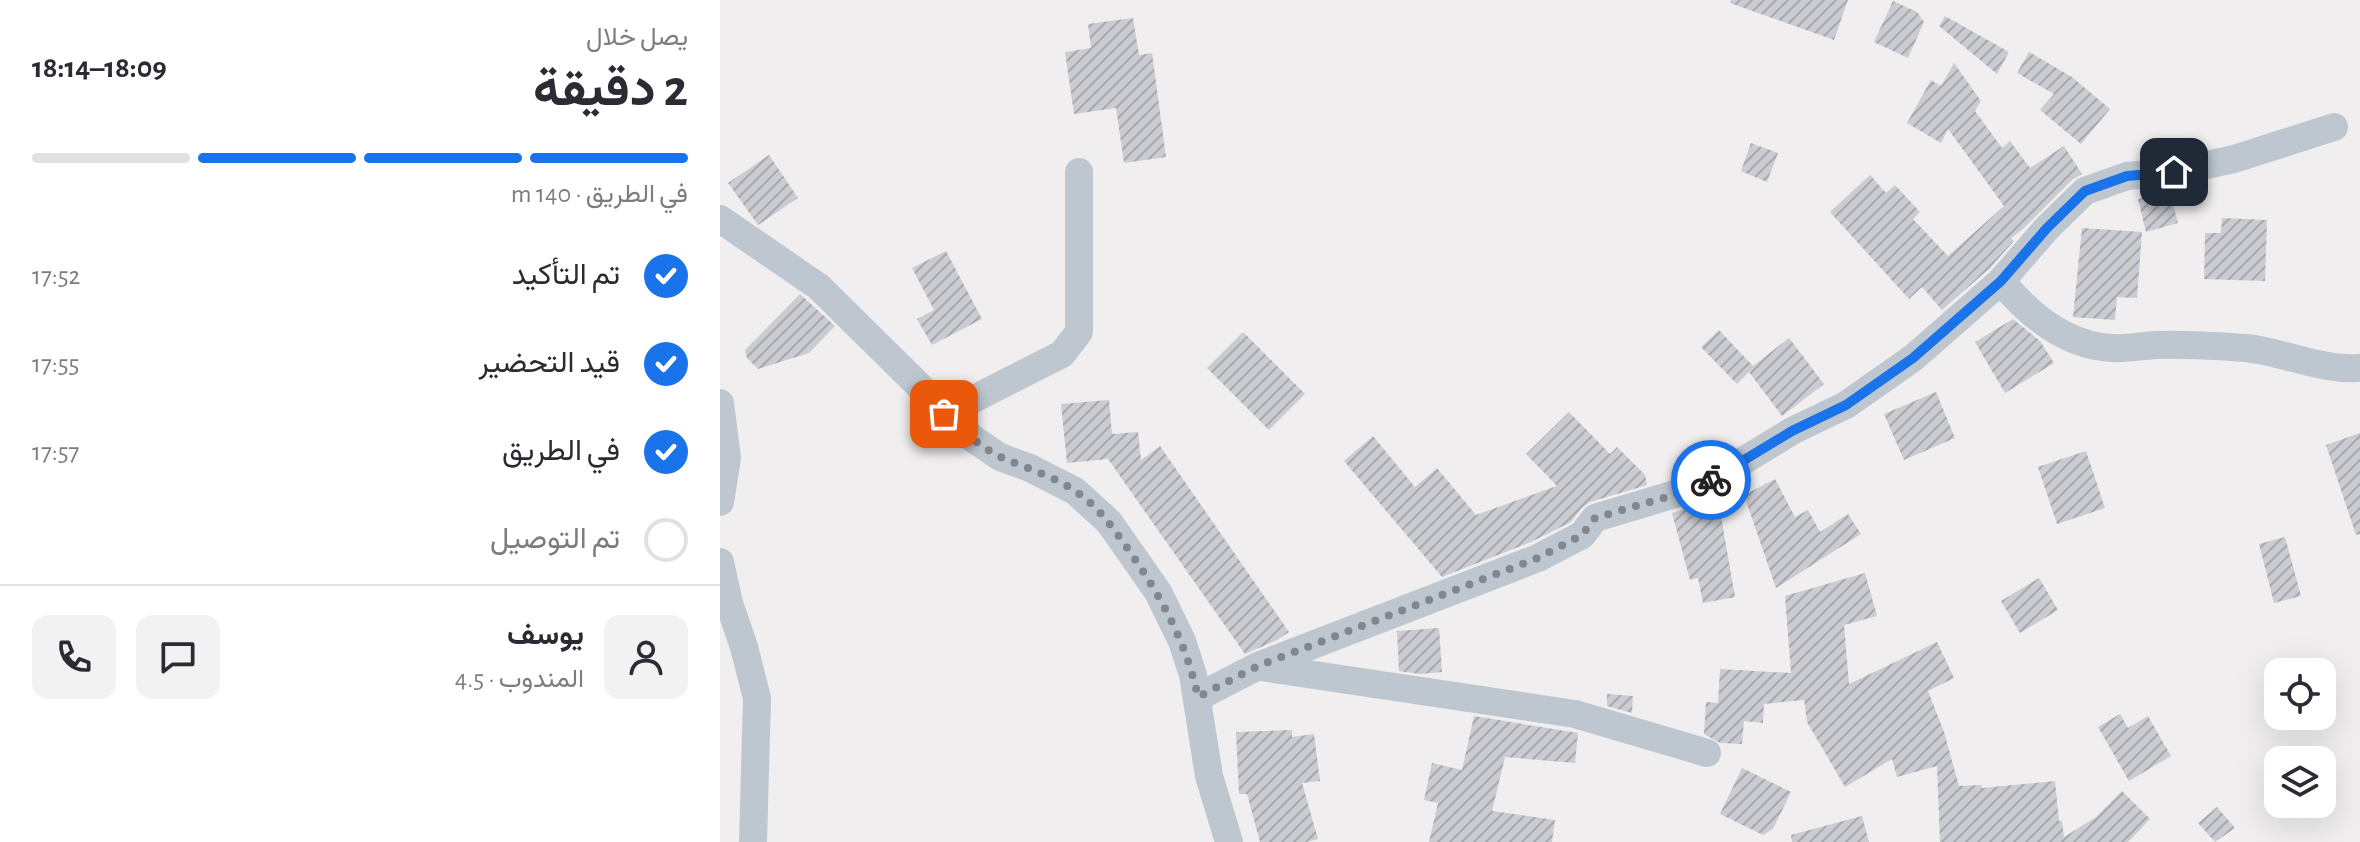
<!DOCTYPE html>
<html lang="ar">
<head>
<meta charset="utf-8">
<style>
  body { margin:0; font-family:"Alegreya Sans",Vazirmatn,sans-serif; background:#f2f2f3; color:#2b2b33; direction:rtl; height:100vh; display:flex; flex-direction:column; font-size:30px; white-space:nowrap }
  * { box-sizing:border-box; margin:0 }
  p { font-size:26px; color:#7c7c81 }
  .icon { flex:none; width:44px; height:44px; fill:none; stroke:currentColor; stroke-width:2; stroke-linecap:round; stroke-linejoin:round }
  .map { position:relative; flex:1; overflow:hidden; direction:ltr }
  .side { display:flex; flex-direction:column; background:#fff; width:720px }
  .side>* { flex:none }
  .tools { position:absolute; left:1544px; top:658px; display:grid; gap:16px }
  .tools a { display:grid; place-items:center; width:72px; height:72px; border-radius:16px; background:#fff; box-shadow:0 8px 32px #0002; font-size:40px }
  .pin { position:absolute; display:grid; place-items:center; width:68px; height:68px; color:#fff; margin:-34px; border-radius:16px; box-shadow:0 4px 12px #0006 }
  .courier { position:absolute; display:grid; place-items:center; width:80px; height:80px; margin:-40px; border:6px solid #1a73e8; border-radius:50%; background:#fff; color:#222; box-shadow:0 2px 10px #0007 }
  .overview em { font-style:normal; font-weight:700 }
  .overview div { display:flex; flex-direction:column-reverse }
  .overview { display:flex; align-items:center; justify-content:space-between; height:136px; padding:0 32px }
  h1 { font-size:52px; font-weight:700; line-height:60px }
  .bar { display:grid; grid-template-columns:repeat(4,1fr); gap:12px 8px; align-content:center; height:96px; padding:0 32px }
  .bar i { height:10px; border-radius:6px; background:#e1e1e2 }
  .bar .selected { background:#1a73e8 }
  .bar p { grid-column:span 4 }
  .line { display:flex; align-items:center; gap:20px; padding:0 32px; border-top:2px solid #e1e1e2 }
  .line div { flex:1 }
  .round { display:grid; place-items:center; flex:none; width:84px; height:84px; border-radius:16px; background:#f2f2f3 }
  ol { padding:0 32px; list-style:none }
  li { display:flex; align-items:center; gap:24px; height:88px }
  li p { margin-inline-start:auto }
  li .icon { padding:8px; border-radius:50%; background:#1a73e8; color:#fff; stroke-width:4 }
  li:last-child { color:#7c7c81 }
  li i { width:44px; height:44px; border:4px solid #e1e1e2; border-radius:50% }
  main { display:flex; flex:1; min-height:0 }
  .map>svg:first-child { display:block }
</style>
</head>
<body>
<main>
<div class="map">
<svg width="1640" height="842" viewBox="0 0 1640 842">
  <defs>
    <pattern id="building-hatch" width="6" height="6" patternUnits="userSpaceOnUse" patternTransform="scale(2)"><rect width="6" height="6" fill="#cbccd2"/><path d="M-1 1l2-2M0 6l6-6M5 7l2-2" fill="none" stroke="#a7a8ad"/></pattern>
  </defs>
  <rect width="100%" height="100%" fill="#f0eeee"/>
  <!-- building -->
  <g fill="url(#building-hatch)">
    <polygon points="1011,0 1128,0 1114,40 1010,3"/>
    <polygon points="1173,1 1197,12 1204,22 1188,58 1154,42"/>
    <polygon points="1225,16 1289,52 1277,74 1219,26"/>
    <polygon points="413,18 419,55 432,53 446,157 404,163 396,108 354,114 345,52 371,48 368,24"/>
    <polygon points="1309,52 1352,77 1390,109 1361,144 1320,110 1334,94 1297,73"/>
    <polygon points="1234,63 1261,101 1255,111 1282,148 1290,141 1310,168 1344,146 1362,174 1353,179 1303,229 1291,238 1294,241 1269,269 1222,310 1202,287 1189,299 1110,212 1150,175 1166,193 1175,185 1200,212 1193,219 1228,256 1284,206 1228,129 1221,143 1187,123 1211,80 1221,86"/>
    <polygon points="1031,143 1058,153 1047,182 1021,171"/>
    <polygon points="49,155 78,198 38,225 8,183"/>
    <polygon points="1449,190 1458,223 1426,232 1418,199"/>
    <polygon points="1502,218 1547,220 1545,281 1484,279 1485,233 1501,233"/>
    <polygon points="1362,228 1422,232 1417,298 1397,297 1395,320 1353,317"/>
    <polygon points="226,251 262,319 212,345 197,319 214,310 192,268"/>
    <polygon points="80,294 115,326 89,353 38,369 27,358 25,350"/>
    <polygon points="1293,319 1320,341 1334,363 1285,393 1255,342"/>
    <polygon points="999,330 1033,366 1069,338 1104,384 1062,416 1029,372 1017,384 981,347"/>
    <polygon points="523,332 585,394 549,430 487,368"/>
    <polygon points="1216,392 1235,438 1184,460 1164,414"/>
    <polygon points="389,400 392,434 418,432 421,460 440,446 569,632 557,640 525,654 388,459 347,463 341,404"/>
    <polygon points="849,412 890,454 897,447 925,475 927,485 870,502 862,508 851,522 811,542 722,577 624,461 653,436 695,487 717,468 756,515 837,486 806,454"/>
    <polygon points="1640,433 1640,534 1636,535 1606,445"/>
    <polygon points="1366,451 1385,508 1337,524 1318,467"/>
    <polygon points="1055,479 1075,517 1088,510 1100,532 1128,514 1141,534 1056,588 1024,495"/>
    <polygon points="998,499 1015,597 983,603 978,578 970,580 952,513"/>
    <polygon points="1565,537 1581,596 1554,603 1539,544"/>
    <polygon points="1145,573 1157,616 1124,625 1129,684 1217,642 1234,678 1208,691 1224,732 1239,786 1262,785 1262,788 1335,781 1339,821 1342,821 1344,837 1376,817 1402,791 1430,819 1408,842 1220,842 1217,766 1177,777 1172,759 1125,787 1087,722 1084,700 1044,704 1043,723 1024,721 1022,744 1000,743 984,734 986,702 998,703 1000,669 1071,673 1065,596"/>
    <polygon points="1319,578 1338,610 1300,633 1281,601"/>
    <polygon points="719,628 722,672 700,674 679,671 677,631"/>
    <polygon points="887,694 913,696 912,713 887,706"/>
    <polygon points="1400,714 1408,728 1428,716 1451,756 1409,781 1378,727"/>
    <polygon points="754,716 858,733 855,763 785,757 772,811 835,820 832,842 709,842 718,803 704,800 712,763 742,770"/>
    <polygon points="572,730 572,737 594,734 600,781 582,783 598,839 586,842 540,842 527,794 519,794 516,732"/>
    <polygon points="1022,768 1071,792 1053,829 1043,835 1000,814"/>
    <polygon points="1497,807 1515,828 1495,842 1478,823"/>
    <polygon points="1142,816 1149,842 1072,842 1071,835"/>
  </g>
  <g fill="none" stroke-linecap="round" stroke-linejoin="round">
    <!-- street -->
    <g stroke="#bec7d0" stroke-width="28">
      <polyline points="0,219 99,287 252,438 280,457 310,468 355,491 389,522 438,592 462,641 473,675 489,776 509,842"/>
      <polyline points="1281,281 1327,228 1365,191 1407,176 1454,172 1514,159 1614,127"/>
      <polyline points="0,403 7,458 0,502"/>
      <polyline points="224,414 342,354 359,332 359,172"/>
      <polyline points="0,562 9,603 24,647 37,698 33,842"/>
      <polyline points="541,667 855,714 987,753"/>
      <path d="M 478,697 L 538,666 L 818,558 L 862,535 L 875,518 L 982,486 L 1072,431 L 1126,405 L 1193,358 L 1281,281 C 1309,315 1346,346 1392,348 C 1406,349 1421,346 1435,345 C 1465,344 1497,346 1526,348 C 1564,352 1602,371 1640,368"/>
    </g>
  </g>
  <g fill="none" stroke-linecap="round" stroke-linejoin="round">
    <!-- done -->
    <path stroke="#82878e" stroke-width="8" stroke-dasharray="0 14.4" d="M 224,414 C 242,430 261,448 283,458 C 306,468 333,476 355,491 C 377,505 393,528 408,549 C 440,595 466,641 478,697 L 538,666 L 818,558 L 862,535 L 875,518 L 954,495 L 991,480"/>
    <!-- route -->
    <polyline stroke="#1a73e8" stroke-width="10" points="991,480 1072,431 1126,405 1193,358 1281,281 1327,228 1365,191 1407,176 1454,172"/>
  </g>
</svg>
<div class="tools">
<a><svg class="icon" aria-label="locate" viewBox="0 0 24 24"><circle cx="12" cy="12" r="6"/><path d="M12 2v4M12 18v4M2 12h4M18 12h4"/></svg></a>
<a><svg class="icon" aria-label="layers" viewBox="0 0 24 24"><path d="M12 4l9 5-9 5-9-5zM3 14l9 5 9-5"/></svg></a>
</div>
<div class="pin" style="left:224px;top:414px;background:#ea580c"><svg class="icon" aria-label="bag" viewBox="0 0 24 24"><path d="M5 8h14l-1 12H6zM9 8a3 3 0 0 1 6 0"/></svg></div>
<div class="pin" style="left:1454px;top:172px;background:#1f2937"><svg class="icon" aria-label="home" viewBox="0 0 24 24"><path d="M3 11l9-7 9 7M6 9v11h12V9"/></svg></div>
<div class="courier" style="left:991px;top:480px"><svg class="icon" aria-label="bike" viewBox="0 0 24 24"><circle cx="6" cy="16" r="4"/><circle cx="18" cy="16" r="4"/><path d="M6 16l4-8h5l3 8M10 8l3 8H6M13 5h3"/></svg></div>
</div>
<section class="side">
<div class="overview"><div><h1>2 دقيقة</h1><p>يصل خلال</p></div><em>18:09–18:14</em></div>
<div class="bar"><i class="selected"></i><i class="selected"></i><i class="selected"></i><i></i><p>في الطريق · 140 m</p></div>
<ol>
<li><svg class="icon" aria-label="check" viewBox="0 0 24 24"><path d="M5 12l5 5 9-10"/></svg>تم التأكيد<p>17:52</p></li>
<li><svg class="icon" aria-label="check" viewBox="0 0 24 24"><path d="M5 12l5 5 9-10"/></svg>قيد التحضير<p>17:55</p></li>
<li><svg class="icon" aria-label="check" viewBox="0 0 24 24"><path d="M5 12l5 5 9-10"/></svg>في الطريق<p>17:57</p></li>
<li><i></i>تم التوصيل</li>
</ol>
<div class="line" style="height:144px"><a class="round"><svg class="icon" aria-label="person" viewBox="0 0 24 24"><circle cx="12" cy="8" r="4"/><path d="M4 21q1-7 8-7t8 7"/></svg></a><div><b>يوسف</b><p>المندوب · 4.5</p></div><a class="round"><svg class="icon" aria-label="chat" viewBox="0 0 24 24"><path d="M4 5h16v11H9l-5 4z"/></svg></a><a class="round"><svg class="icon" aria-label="phone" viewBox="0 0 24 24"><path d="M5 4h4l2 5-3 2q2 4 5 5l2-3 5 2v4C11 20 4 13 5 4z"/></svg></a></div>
</section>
</main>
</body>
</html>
